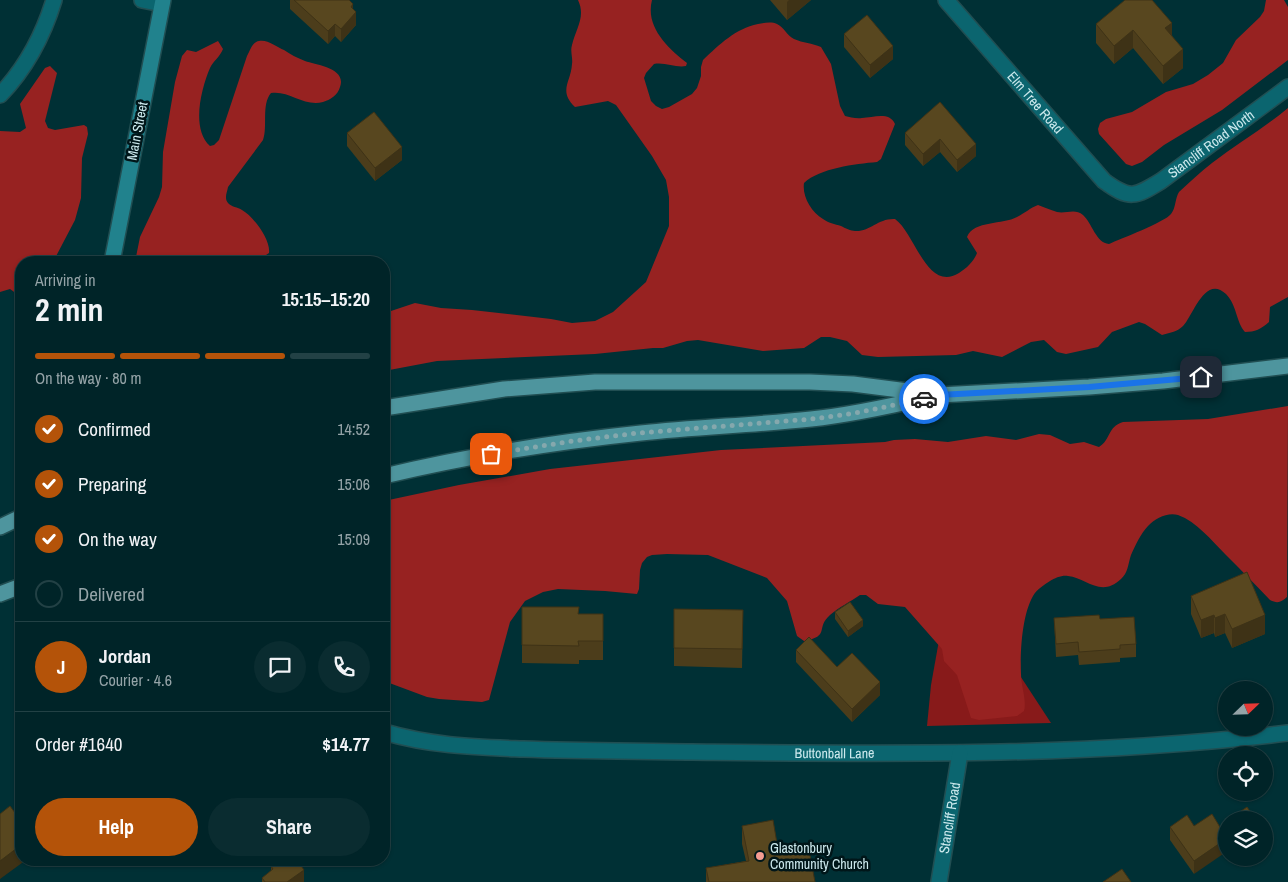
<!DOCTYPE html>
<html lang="en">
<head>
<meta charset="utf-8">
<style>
  body { margin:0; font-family:"Archivo Narrow",sans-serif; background:#0a2c30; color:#f1f3f6; height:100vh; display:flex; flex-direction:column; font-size:19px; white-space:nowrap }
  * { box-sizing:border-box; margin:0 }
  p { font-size:16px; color:#95a4a8 }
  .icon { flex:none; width:28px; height:28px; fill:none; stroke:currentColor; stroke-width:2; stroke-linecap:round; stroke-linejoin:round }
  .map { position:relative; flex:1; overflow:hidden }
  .sheet { position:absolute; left:15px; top:256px; width:375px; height:610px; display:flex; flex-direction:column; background:#002428; border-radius:20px; box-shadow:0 1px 4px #0004,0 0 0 1px #224145 }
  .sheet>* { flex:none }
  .needle { width:32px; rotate:67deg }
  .buttons { position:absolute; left:1218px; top:681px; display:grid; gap:10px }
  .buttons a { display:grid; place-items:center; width:55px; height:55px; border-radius:50%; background:#002428; box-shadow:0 1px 4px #0004,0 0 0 1px #224145; font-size:25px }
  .pin { position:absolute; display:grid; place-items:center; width:42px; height:42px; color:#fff; margin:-21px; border-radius:10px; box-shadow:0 2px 8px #0006 }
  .courier { position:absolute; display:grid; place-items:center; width:50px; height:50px; margin:-25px; border:4px solid #1a73e8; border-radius:50%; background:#fff; color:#222; box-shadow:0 1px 6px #0007 }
  .head em { font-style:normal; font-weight:800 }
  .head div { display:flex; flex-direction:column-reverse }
  .head { display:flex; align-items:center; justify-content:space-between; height:85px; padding:0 20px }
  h1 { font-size:32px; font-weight:800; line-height:38px }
  .bar { display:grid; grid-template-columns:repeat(4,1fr); gap:8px 5px; align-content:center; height:60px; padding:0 20px }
  .bar i { height:6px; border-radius:4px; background:#224145 }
  .bar .selected { background:#b45309 }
  .bar p { grid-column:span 4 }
  .line { display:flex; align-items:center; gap:12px; padding:0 20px; border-top:1px solid #224145 }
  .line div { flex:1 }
  .round { display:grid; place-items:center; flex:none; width:52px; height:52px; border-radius:26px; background:#0a2c30 }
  ol { padding:0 20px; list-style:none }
  li { display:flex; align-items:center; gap:15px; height:55px }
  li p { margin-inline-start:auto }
  li .icon { padding:5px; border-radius:50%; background:#b45309; color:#fff; stroke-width:4 }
  li:last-child { color:#95a4a8 }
  li i { width:28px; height:28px; border:2px solid #224145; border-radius:50% }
  .button { display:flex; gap:10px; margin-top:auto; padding:10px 20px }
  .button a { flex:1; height:58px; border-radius:30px; background:#b45309; color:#fff; font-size:20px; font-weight:800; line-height:58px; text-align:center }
  .button a+a { background:#0a2c30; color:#f1f3f6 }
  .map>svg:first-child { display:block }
</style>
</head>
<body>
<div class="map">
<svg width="1288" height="882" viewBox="0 0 1288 882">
  <rect width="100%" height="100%" fill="#003035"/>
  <!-- green -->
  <polygon fill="#881a1a" points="943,618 994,636 1051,723 927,726 931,685"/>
  <!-- forest -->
  <g fill="#972221">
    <path d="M 578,0 L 652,0 C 645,27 668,48 687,63 L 686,66 C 676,68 665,62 654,64 L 646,73 L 644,78 L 651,101 L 656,106 L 662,109 L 669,107 L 692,94 L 697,88 L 701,76 L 701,67 L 703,60 C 720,44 735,29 758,24 C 764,23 771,21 777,24 C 784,27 787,36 794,39 C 803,43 812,43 821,47 L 831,64 L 840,106 L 845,116 C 850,117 856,119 862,118 C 873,118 889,111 895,124 L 881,159 L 877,162 C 855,164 820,168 804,183 C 802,196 811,212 823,219 C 828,223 835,224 841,226 C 845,228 851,231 855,231 C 870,232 878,218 895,219 C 915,233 927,293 959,273 C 967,268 974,261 977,253 L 967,237 C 974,220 1003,225 1017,217 C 1025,213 1030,208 1038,205 C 1044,207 1050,210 1057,212 C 1066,214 1075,208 1083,215 C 1092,223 1096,243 1109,244 C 1120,239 1165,222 1171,214 C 1176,208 1175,198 1179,192 C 1190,182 1200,172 1212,163 C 1237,144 1264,128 1288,108 L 1288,297 L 1270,307 L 1269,322 C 1261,329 1255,332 1245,332 C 1236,322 1237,305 1226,294 C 1205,274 1193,316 1183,326 C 1177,332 1169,333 1162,335 L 1145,324 L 1139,322 L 1112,332 L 1098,347 L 1066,354 L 1057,352 L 1044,340 L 1031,342 L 1002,357 L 973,351 L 956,355 L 878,357 L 862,355 L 847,341 L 830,337 L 821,337 L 804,348 L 763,351 L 698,340 L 687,341 L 663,348 L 653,348 L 595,354 L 437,361 L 384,371 L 384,310 L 391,311 L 415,303 L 441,308 L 472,310 L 551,319 L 572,323 L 595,321 L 613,312 L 646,282 L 669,226 L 669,197 L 666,180 L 652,156 L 616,105 L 608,101 L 575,107 C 558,91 571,82 572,64 C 573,58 570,51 572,45 C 576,28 586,17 578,0 Z"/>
    <polygon points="1266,0 1284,0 1288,7 1288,60 1222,110 1164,145 1142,162 1132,166 1126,164 1099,134 1098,129 1100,123 1106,119 1132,112 1166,92 1193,84 1208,75 1223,63 1236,40 1260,17 1264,11"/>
    <path d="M 218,41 L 223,49 C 220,57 213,61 210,68 C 201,89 191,129 210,146 L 214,145 L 219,140 L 247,56 C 250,51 252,42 259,41 C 267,39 277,47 284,50 C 290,54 297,58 305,61 C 316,65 347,68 340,87 C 338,95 330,100 323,102 C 304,107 289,90 271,93 C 261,105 268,126 263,140 L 228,187 C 227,193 224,198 228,203 C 231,207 238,207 242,210 C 253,216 271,240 269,253 L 263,257 L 252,259 L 251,262 L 135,262 L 140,237 L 159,197 L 162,187 L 163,152 L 175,82 L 182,56 L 187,50 L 196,52 Z"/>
    <polygon points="50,66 57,73 45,121 48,128 55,130 84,125 87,127 88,134 82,158 81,198 75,220 53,262 21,262 21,297 10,289 0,292 0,131 20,132 26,128 20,104 45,68"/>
    <path d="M 1288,406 L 1287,597 C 1281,602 1278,604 1270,600 C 1255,584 1240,569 1225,554 C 1211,540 1197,522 1178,515 C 1168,512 1155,518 1148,526 C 1141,533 1135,546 1131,555 C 1128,564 1128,573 1121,579 C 1101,598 1086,578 1068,576 C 1062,575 1055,578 1050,581 C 1044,585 1037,589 1033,596 C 1022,615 1020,652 1021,674 C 1021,686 1027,701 1024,711 L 1017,716 L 979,720 L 971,718 L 957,675 L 944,661 L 942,649 L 905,607 L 878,604 L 866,595 L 860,595 C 850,602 839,607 830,615 C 815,628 831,636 804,641 L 797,636 L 787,601 L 767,578 L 708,555 L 667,554 L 652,555 L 647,557 L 642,563 L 640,570 L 639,589 L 637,594 L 605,591 L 558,589 L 543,592 L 525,601 L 510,622 L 489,700 L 482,702 L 439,699 L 427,697 L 384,681 L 384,501 L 459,485 L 550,469 L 721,450 L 885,442 L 894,440 L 915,439 L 948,442 L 986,436 L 1016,440 L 1039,434 L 1050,435 L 1070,444 L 1084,442 L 1099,447 C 1111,440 1107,427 1123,422 L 1208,419 Z"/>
  </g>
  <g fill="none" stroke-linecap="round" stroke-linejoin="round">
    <defs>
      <g id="street">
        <polyline points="142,0 162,4"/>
        <path id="s1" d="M 946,0 L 1104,181 C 1130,200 1135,197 1161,181 L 1288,87"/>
        <path d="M 0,95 C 26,68 43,36 54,0"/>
        <path id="s2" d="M 384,732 C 432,746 474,747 523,749 C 579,751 636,751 692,752 C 891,754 1090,757 1288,733"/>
        <path id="s3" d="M 939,882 L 960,753"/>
      </g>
      <polyline id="secondary" points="112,262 163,0"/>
      <g id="primary">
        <polyline points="384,408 504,389 595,382 810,382 853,384 939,395 1089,387 1163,381 1288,366"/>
        <path d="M 384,476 C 468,456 555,442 641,433 C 698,427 755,425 811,419 C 851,415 891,406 930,397"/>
        <polyline points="0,527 21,517"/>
        <polyline points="0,594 21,586"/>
      </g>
    </defs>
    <!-- street casing -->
    <use href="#street" stroke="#214e52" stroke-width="18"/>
    <!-- secondary casing -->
    <use href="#secondary" stroke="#214e52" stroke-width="18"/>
    <!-- primary casing -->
    <use href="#primary" stroke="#214e52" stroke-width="18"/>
    <!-- street -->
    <use href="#street" stroke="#0b656f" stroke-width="15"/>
    <!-- secondary -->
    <use href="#secondary" stroke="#21828d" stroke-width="15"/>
    <!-- primary -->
    <use href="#primary" stroke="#4e959e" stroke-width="15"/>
  </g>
  <!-- wall -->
  <g fill="#4c3d1b">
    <polygon points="290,0 349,0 353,10 356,25 341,42 335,36 328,44 290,9"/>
    <polygon points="770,0 811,0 787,20"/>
    <polygon points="1096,24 1172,35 1183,68 1163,84 1133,48 1114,64 1096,43"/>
    <polygon points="844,34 893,59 870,78 844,47"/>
    <polygon points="940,102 976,156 957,172 940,152 923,166 905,145 905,133"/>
    <polygon points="347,133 402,160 375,181 347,146"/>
    <polygon points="1191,596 1265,634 1232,648 1225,633 1215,637 1214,633 1201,638 1191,614"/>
    <polygon points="522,607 579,614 603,614 603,660 579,660 579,664 522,663"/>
    <polygon points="674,609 743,610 742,668 674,666"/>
    <polygon points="835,612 863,626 848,637 835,619"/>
    <polygon points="1054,618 1100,619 1136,644 1136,657 1120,658 1120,662 1079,665 1078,655 1056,657"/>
    <polygon points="796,650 837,667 880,695 852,722 796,662"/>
    <polygon points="742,826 779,855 815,882 706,882 706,868 746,861 742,844"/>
    <polygon points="1194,826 1194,874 1170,840 1170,827"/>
    <polygon points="271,866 304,882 262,882 262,878 271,871"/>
  </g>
  <!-- shaded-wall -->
  <g fill="#3e3216">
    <polygon points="789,0 811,0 787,20 787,2"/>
    <polygon points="353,4 353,15 356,12 356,25 341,42 341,29 351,7"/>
    <polygon points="1172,23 1172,41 1165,28"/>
    <polygon points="335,24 335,36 328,44 328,31"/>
    <polygon points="1133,30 1133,48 1114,64 1114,46"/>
    <polygon points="893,46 893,59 870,78 870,65"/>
    <polygon points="1183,49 1183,68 1163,84 1163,66"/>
    <polygon points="940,139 940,152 923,166 923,154"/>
    <polygon points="976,144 976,156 957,172 957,160"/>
    <polygon points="402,147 402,160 375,181 375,168"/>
    <polygon points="1225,614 1225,633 1215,637 1215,618"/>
    <polygon points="1214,615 1214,633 1201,638 1201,620"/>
    <polygon points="1265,615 1265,634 1232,648 1232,629"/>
    <polygon points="863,620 863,626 848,637 848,631"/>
    <polygon points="880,682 880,695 852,722 852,709"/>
    <polygon points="1226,839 1226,852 1194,874 1194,861"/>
    <polygon points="21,845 21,860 26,860 0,879 0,861"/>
    <polygon points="304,870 304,882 287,882"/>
  </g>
  <!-- building -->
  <g fill="#58471f" stroke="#3e3216">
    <polygon points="294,0 349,0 353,4 351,7 356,12 341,29 335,24 328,31"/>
    <polygon points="1125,0 1152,0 1172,23 1165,28 1183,49 1163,66 1133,30 1114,46 1096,24"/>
    <polygon points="867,15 893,46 870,65 844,34"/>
    <polygon points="940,102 976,144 957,160 940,139 923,154 905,133"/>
    <polygon points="374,112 402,147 375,168 347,133"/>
    <polygon points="1247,572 1265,615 1232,629 1225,614 1215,618 1214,615 1201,620 1191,596"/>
    <polygon points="850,602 863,620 848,631 835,612"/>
    <polygon points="522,607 579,607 578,614 603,614 603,641 578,641 579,646 522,645"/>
    <polygon points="674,609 743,610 742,649 674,648"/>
    <polygon points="1099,615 1100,619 1134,617 1136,644 1120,645 1120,649 1079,652 1078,642 1056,644 1054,618"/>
    <polygon points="809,637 837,667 852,653 880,682 852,709 796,650"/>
    <polygon points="10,806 21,821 21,845 0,861 0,814"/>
    <polygon points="1247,807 1256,820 1228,820"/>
    <polygon points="1212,814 1226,837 1226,839 1194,861 1170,827 1187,815 1194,826"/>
    <polygon points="773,820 779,855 809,850 815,882 709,882 706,868 749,861 742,826"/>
    <polygon points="278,860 297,860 304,870 287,882 265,882 262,878 273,869 271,866"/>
    <polygon points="1122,869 1131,882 1103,882"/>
  </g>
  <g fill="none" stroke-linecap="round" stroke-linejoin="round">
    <!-- done -->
    <polyline stroke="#85a8ad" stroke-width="5" stroke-dasharray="0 9" points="491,454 573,441 638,433 812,419 855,413 924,399"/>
    <!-- route -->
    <polyline stroke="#1a73e8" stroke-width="6" points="924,399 939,395 1089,387 1201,377"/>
  </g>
  <!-- markers -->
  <circle fill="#f59c92" stroke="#001619" stroke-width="2" cx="760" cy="856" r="5"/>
  <g text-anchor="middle" stroke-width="5" stroke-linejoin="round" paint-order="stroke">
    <!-- street labels -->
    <g font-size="14" fill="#cce9ed" stroke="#001619">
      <text dy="5" stroke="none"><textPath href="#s1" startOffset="136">Elm Tree Road</textPath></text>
      <text transform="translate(137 131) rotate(-79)" y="5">Main Street</text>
      <text dy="5" stroke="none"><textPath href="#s1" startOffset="366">Stancliff Road North</textPath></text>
      <text dy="5" stroke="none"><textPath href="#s2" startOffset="452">Buttonball Lane</textPath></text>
      <text dy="5" stroke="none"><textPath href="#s3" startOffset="65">Stancliff Road</textPath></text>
    </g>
    <!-- poi labels -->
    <g font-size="14" fill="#cce9ed" stroke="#001619" text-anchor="start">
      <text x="770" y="853">Glastonbury<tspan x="770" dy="16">Community Church</tspan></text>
    </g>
  </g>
</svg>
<div class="buttons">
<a><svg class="needle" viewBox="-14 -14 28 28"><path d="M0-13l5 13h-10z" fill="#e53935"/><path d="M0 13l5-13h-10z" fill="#95a4a8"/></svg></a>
<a><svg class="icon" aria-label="locate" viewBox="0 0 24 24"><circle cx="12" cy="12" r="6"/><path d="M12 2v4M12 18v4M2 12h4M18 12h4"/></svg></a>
<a><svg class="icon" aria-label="layers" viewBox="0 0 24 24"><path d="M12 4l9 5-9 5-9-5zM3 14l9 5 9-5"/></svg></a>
</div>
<div class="pin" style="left:491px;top:454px;background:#ea580c"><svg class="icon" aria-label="bag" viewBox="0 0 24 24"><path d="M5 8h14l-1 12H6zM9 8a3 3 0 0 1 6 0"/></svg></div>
<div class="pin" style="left:1201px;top:377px;background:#1f2937"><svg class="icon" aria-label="home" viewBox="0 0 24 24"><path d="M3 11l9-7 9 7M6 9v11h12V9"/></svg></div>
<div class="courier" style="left:924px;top:399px"><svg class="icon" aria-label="car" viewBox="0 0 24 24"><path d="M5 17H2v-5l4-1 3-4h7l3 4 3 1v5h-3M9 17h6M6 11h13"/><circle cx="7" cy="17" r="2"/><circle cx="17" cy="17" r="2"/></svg></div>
<section class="sheet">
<div class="head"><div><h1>2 min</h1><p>Arriving in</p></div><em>15:15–15:20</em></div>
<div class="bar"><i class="selected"></i><i class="selected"></i><i class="selected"></i><i></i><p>On the way · 80 m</p></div>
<ol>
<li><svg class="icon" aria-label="check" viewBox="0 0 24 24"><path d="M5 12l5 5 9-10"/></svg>Confirmed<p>14:52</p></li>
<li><svg class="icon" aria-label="check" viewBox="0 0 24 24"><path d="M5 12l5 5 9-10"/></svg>Preparing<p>15:06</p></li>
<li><svg class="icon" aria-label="check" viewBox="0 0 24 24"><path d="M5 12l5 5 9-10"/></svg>On the way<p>15:09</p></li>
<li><i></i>Delivered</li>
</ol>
<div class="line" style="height:90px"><b class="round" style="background:#b45309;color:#fff">J</b><div><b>Jordan</b><p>Courier · 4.6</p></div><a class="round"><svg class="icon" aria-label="chat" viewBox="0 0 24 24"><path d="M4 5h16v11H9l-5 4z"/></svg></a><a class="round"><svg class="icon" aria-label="phone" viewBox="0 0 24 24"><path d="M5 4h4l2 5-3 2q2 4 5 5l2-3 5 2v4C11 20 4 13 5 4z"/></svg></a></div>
<div class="line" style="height:65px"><div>Order #1640</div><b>$14.77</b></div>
<div class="button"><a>Help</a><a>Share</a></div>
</section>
</div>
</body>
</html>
